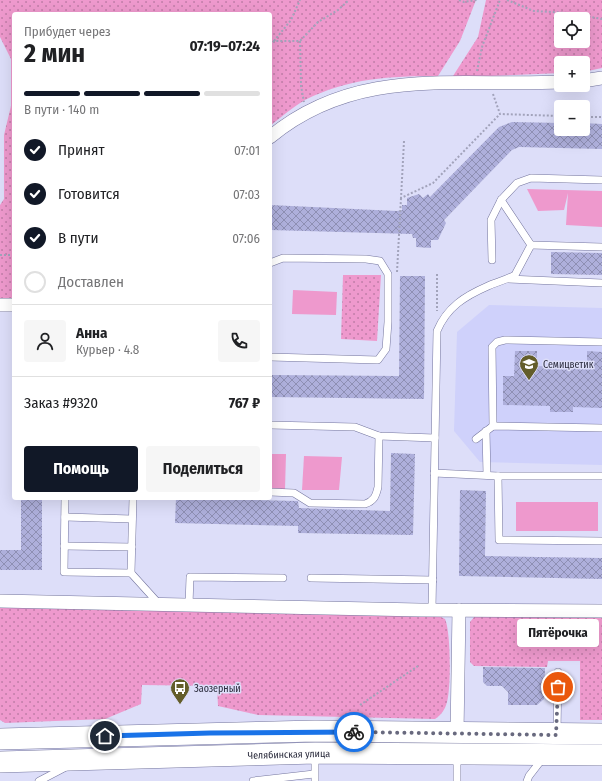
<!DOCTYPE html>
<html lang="ru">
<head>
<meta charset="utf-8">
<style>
  body { margin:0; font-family:"Fira Sans Condensed",sans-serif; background:#f6f6f6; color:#202124; height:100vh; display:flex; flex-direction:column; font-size:15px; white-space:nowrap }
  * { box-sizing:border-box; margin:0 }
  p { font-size:13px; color:#757577 }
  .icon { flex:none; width:22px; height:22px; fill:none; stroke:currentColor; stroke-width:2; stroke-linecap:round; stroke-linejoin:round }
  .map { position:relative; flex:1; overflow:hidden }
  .details { position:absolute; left:12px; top:12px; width:260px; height:488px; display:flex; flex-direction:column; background:#fff; border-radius:4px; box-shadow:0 4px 16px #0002 }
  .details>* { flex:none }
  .controls { position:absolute; left:554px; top:12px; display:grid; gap:8px }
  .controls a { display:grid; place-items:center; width:36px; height:36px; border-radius:4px; background:#fff; box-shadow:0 4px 16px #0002; font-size:20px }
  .pin { position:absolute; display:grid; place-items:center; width:34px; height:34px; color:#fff; margin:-17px; border:2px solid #fff; border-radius:50%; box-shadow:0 1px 4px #0007 }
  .courier { position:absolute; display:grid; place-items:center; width:40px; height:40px; margin:-20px; border:3px solid #1a73e8; border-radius:50%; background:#fff; color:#222; box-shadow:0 1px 5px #0007 }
  .bubble { position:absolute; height:28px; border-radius:4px; background:#fff; box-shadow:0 4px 16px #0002; font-size:13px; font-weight:700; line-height:28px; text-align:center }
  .headline em { font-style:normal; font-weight:700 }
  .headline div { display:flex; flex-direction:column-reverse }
  .headline { display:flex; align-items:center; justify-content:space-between; height:68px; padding:0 12px }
  h1 { font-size:26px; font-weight:700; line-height:30px }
  .bar { display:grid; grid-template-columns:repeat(4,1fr); gap:6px 4px; align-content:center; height:48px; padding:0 12px }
  .bar i { height:5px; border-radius:3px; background:#e0e0e0 }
  .bar .selected { background:#111827 }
  .bar p { grid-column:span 4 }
  .line { display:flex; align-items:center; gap:10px; padding:0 12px; border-top:1px solid #e0e0e0 }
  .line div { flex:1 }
  .round { display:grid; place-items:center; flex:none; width:42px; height:42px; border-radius:4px; background:#f6f6f6 }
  ol { padding:0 12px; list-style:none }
  li { display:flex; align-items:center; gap:12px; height:44px }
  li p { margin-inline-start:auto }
  li .icon { padding:4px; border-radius:50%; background:#111827; color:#fff; stroke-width:4 }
  li:last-child { color:#757577 }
  li i { width:22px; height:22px; border:2px solid #e0e0e0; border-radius:50% }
  .action { display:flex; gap:8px; margin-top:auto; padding:8px 12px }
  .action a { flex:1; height:46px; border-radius:4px; background:#111827; color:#fff; font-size:16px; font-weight:700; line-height:46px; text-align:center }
  .action a+a { background:#f6f6f6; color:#202124 }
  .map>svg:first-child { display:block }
</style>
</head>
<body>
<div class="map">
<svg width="602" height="781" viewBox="0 0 602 781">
  <defs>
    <pattern id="grass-dots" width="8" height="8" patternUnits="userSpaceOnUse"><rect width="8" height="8" fill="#ee99cd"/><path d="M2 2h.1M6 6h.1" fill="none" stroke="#c17da8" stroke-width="1.8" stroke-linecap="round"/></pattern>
    <pattern id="building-cross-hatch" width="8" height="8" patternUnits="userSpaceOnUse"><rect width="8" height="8" fill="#aeafdb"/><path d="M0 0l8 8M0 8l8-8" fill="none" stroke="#8e8fb3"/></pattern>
  </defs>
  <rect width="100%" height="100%" fill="#dddef9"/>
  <!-- built -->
  <polygon fill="#cfd1fb" points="489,305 602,308 602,465 480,462 454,431 457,332"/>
  <!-- grass -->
  <g fill="url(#grass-dots)" fill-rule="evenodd">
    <path d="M 0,0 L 476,0 L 460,41 L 438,76 C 390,76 349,78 305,100 C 293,107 281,117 270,126 L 270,14 L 14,14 L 14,299 L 0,301 L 0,205 L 4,199 L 4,135 L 11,106 L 11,59 L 0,37 Z"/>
    <path d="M 486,0 L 602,0 L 602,68 L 583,72 L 583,63 L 561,63 L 561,73 L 490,76 L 453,76 L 478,37 ZM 561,19 L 583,19 L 583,41 L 561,41 Z"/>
    <polygon points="343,275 381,275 377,341 341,339"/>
    <path d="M 2,606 L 439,616 L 445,619 C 451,632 451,688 447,702 C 445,710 441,715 435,719 L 258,715 L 218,706 L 217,686 L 142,685 L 141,704 L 105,719 L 5,723 L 0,720 L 0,608 Z"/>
    <polygon points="475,616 602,618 602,720 580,720 580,661 548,661 547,667 474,666 470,662 470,622"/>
  </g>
  <!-- green -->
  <g fill="#ee99cd">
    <polygon points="527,189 602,191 602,227 566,225 568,193 564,210 538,211"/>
    <polygon points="293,290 337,292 336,315 292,314"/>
    <polygon points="270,454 286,454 285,489 270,489"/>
    <polygon points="304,456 342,457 339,490 302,490"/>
    <rect x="516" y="502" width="82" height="29"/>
  </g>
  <!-- building -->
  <g fill="url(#building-cross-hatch)">
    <polygon points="512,122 561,123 561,129 583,129 583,123 602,124 602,149 519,147 512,150 444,220 446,223 438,240 431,240 431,248 416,247 416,238 413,238 412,234 270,230 270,205 397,211 402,210 402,205 407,205 407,198 419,194 423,198 428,194 430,197 499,127"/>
    <polygon points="551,252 602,253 602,275 551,274"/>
    <polygon points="400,276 425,276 424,399 270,397 270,375 399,376"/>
    <polygon points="515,351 537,351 537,366 587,368 587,351 602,352 602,408 573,407 573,412 550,412 550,406 503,405 503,376 514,376"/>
    <polygon points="391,453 415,454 413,535 298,533 298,526 175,523 176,498 298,501 299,508 390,511"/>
    <polygon points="460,490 486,491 485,556 602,558 602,579 459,576"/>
    <polygon points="21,498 42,498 42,570 0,570 0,550 21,550"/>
    <polygon points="483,667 545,668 544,699 537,705 508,705 508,692 502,686 487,686 483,682"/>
  </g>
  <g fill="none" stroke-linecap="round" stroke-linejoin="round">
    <defs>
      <g id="service">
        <polyline points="531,245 501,200 517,183 531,178 602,180"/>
        <polyline points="531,245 602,247"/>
        <polyline points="492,260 491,220 501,200"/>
        <polyline points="270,263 283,258 366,259 380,261 388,274 388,322 386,349 378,360 270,357"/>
        <polyline points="508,279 602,283"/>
        <polyline points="270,425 355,427 379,436 435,438"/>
        <polyline points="493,426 492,347 497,342 505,340 602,342"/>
        <polyline points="486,431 487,475"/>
        <polyline points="476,439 493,426 602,428"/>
        <polyline points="434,473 498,476 602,476"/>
        <polyline points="498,476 499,540 602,541"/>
        <path d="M 270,492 L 294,493 L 310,503 L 365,504 C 374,501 376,496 378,487 L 379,436"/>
        <polyline points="65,498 64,572 131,573"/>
        <polyline points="133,498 131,573 159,604"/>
        <polyline points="65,517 132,519"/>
        <polyline points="64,546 132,547"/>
        <polyline points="311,578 433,580"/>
        <polyline points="189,605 190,577 283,578"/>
        <path d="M 432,610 L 437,331 C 447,307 465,296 488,286 C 497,282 506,280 515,275 L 531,245"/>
        <polyline points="557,733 558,672"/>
        <polyline points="39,781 66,767"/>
        <polyline points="253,781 314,774"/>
        <polyline points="315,781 315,755"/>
        <polyline points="457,781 457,755"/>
        <polyline points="527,781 529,776 543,758"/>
      </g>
      <g id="minor">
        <polyline points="583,81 602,78"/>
        <path d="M 270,137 C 357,65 457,87 561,82"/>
        <polyline points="0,305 14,305"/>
        <polyline points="0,601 420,610 602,611"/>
        <polyline points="457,734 459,610"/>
      </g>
      <g id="primary">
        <polyline points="0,739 315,731 602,734"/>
        <path id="s1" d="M 0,762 L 315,753 L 602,755"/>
      </g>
    </defs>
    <!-- service casing -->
    <use href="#service" stroke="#74759e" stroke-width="8"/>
    <!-- minor casing -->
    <use href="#minor" stroke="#74759e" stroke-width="14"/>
    <!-- primary casing -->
    <use href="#primary" stroke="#74759e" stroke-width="22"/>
    <!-- path -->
    <g stroke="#a2a3bb" stroke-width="2" stroke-dasharray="2 2" stroke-linecap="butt">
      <polyline points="459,0 464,2 477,0"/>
      <polyline points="507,0 534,11 569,13 602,19"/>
      <polyline points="274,41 291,20 300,0"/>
      <polyline points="300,41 301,86 304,102"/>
      <polyline points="270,45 274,41 300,41 318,22 338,10 349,0"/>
      <polyline points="477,71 482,47 500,0"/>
      <polyline points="493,94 500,114 561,116"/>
      <polyline points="583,117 602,117"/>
      <polyline points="404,141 401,198 433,183 500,114"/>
      <polyline points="0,255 14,255"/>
      <polyline points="397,272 401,198"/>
      <polyline points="437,274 437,311"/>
      <polyline points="360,705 418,666"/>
    </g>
    <!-- service -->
    <use href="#service" stroke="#fff" stroke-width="7"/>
    <!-- minor -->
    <use href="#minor" stroke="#fff" stroke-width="13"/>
    <!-- primary -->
    <use href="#primary" stroke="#fff" stroke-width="21"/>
  </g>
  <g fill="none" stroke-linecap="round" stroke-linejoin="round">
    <!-- done -->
    <polyline stroke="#68697e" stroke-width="4" stroke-dasharray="0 7.2" points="354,732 556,735 558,687"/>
    <!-- route -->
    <polyline stroke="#1a73e8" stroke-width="5" points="105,736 210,733 354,732"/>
  </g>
  <!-- icons -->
  <defs>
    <symbol id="school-pin" viewBox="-11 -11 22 30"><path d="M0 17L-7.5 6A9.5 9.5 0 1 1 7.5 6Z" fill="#635d2a" stroke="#dddef9"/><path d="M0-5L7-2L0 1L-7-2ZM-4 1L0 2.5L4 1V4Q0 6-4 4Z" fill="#fff"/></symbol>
    <symbol id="bus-pin" viewBox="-11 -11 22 30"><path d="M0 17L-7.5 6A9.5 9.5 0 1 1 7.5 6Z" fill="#635d2a" stroke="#dddef9"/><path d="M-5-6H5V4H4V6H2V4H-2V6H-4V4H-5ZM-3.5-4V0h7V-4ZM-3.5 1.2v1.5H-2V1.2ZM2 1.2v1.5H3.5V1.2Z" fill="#fff"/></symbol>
  </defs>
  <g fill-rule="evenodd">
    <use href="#school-pin" x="518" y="353" width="22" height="30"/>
    <use href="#bus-pin" x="169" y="677" width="22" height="30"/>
  </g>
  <g text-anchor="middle" stroke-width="3" stroke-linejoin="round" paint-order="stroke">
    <!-- poi labels -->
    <g font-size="10" fill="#292a3b" stroke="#dddef9" text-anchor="start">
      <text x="543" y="368">Семицветик</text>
      <text x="194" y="692">Заозерный</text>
    </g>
    <!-- street labels -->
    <g font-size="10" fill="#292a3b" stroke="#dddef9">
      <text dy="4" stroke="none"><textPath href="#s1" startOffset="289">Челябинская улица</textPath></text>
    </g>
  </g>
</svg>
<div class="controls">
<a><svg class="icon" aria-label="locate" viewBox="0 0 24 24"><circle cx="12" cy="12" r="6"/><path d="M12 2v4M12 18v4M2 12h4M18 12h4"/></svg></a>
<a>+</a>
<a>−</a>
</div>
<div class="pin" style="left:558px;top:687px;background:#ea580c"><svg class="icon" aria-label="bag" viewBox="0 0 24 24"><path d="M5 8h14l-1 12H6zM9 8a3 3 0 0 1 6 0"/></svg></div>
<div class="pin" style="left:105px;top:736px;background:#1f2937"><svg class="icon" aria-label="home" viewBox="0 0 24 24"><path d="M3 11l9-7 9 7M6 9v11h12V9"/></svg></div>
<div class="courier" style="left:354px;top:732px"><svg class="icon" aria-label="bike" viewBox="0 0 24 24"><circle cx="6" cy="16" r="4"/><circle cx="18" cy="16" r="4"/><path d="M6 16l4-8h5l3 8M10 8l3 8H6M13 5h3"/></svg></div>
<div class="bubble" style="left:517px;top:619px;width:82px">Пятёрочка</div>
<section class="details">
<div class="headline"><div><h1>2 мин</h1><p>Прибудет через</p></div><em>07:19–07:24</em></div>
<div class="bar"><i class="selected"></i><i class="selected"></i><i class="selected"></i><i></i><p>В пути · 140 m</p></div>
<ol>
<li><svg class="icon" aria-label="check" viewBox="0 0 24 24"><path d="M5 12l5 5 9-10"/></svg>Принят<p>07:01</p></li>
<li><svg class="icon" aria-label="check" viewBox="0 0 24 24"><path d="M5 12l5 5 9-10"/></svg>Готовится<p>07:03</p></li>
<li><svg class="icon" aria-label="check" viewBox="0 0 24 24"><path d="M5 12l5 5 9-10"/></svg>В пути<p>07:06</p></li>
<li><i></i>Доставлен</li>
</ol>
<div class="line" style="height:72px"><a class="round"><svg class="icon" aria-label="person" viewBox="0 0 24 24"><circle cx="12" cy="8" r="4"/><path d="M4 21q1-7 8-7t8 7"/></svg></a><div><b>Анна</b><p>Курьер · 4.8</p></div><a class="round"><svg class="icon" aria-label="phone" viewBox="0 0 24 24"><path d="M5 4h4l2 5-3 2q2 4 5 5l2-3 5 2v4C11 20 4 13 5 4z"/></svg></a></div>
<div class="line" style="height:52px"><div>Заказ #9320</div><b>767 ₽</b></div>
<div class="action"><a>Помощь</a><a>Поделиться</a></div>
</section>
</div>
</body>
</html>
